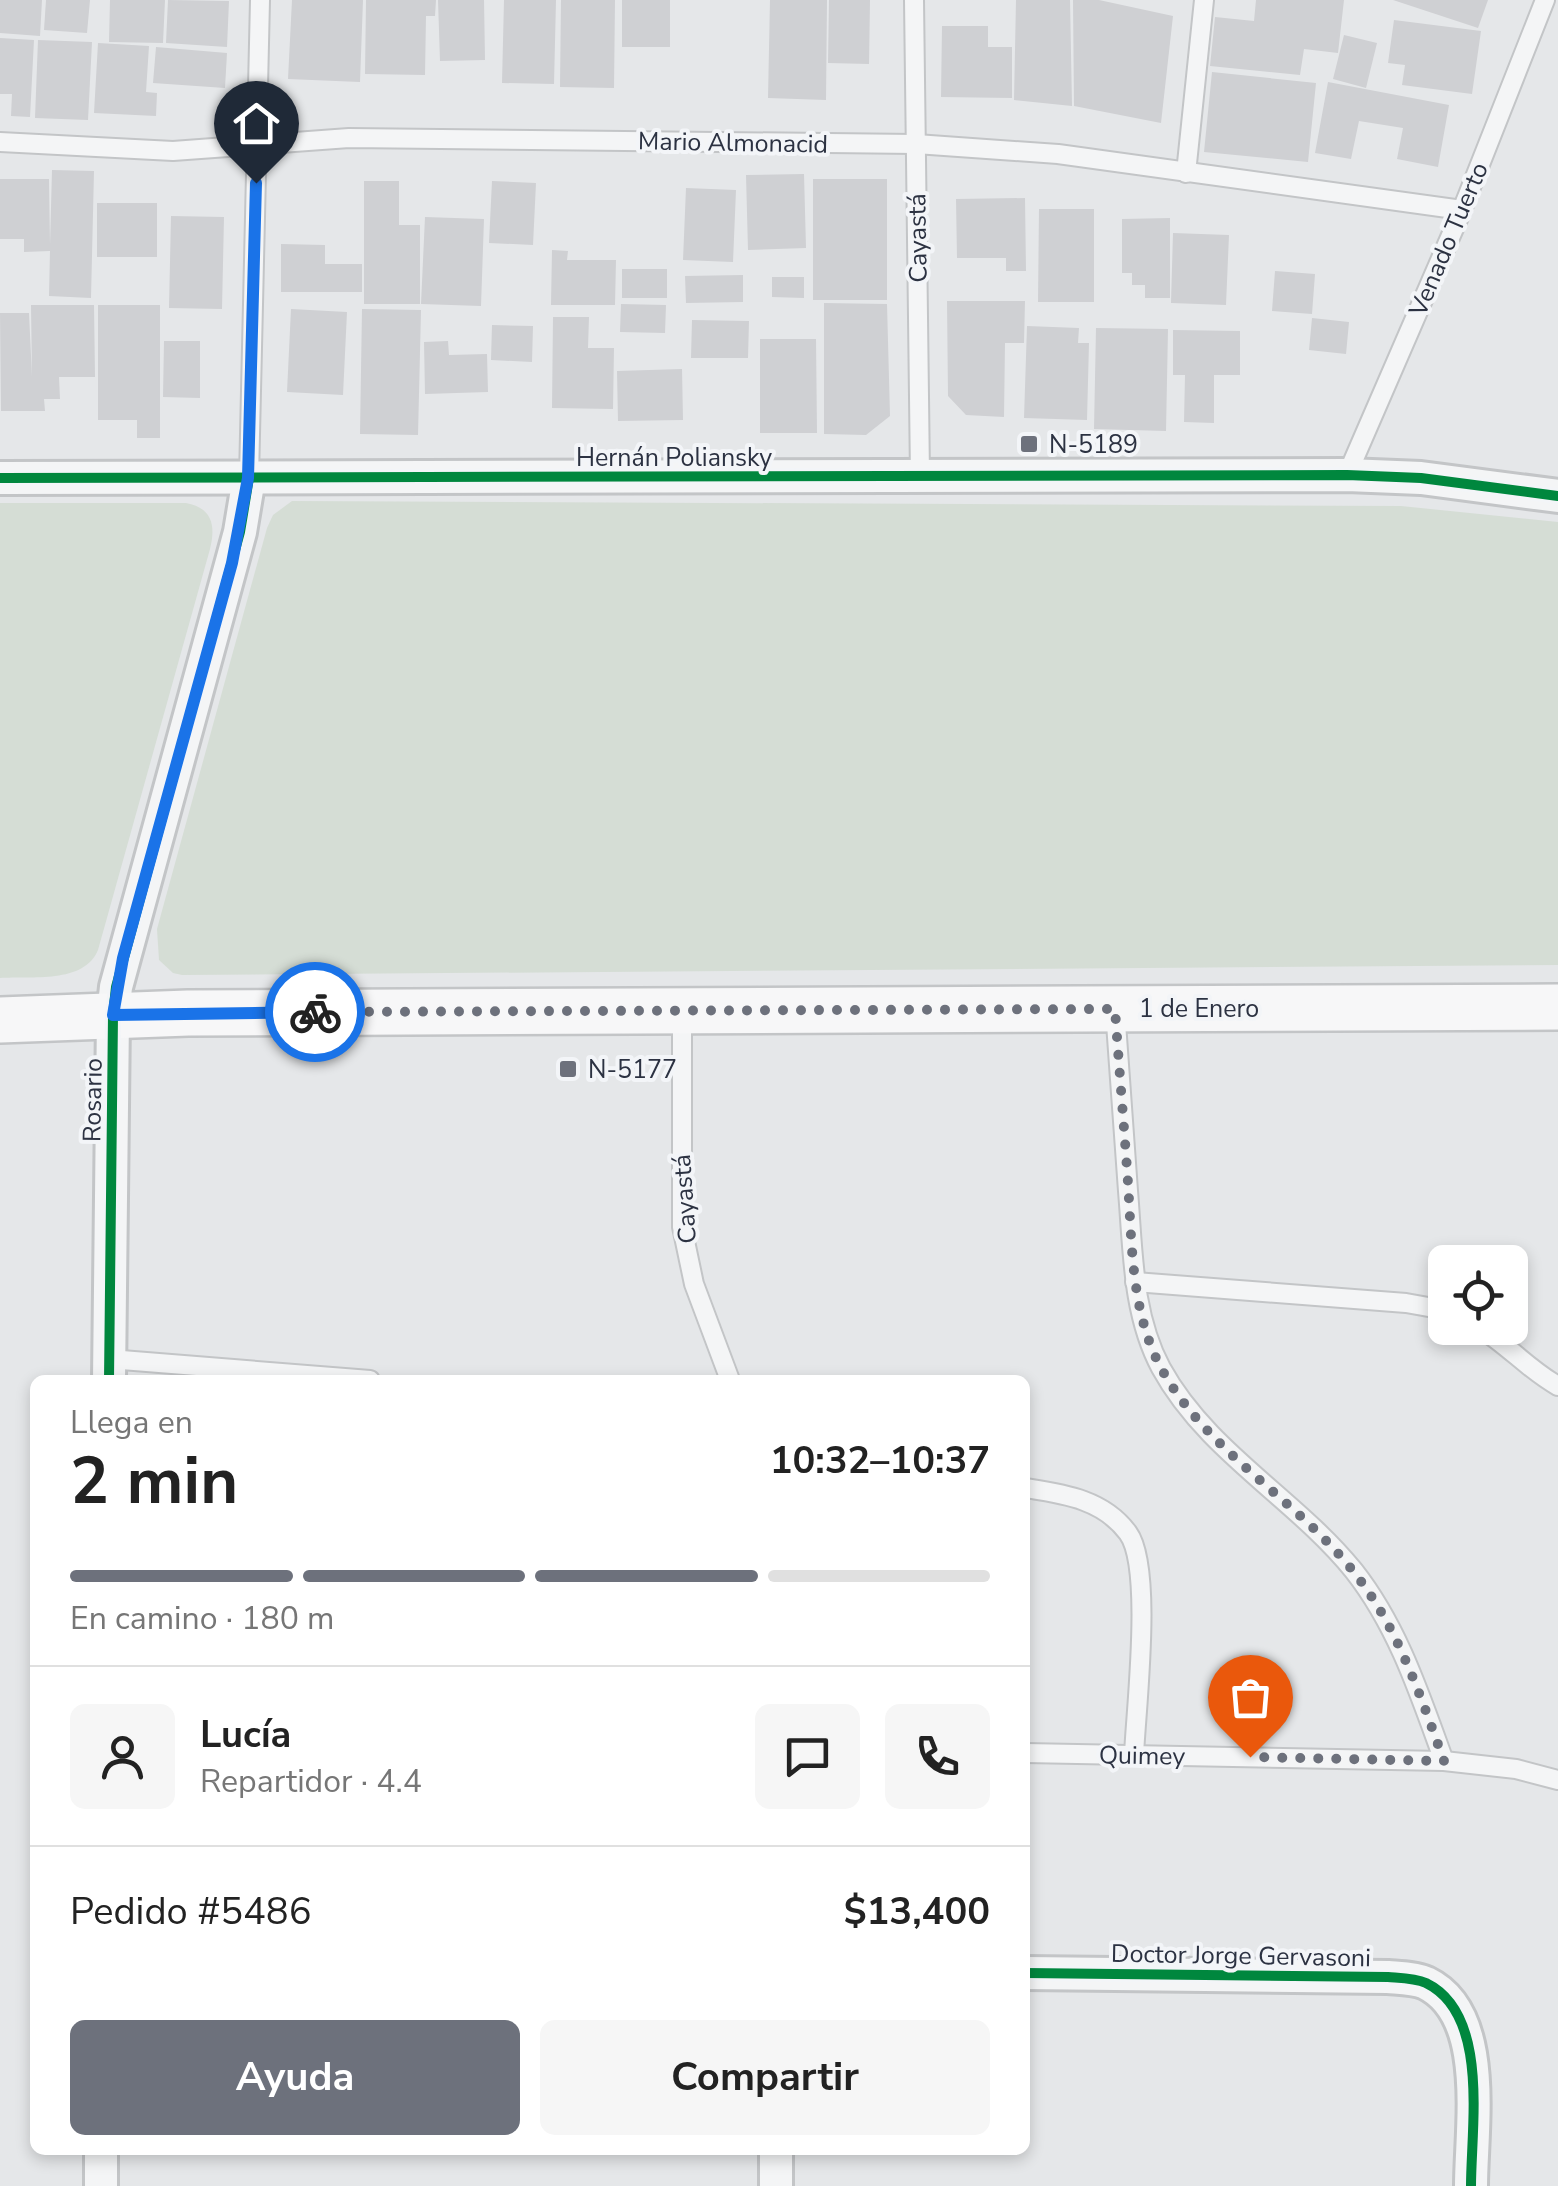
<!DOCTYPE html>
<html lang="es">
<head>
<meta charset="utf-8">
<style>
  body { margin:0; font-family:"Nunito Sans",sans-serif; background:#f6f6f6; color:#222; height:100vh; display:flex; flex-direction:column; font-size:38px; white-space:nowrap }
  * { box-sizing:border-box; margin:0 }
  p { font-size:32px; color:#767676 }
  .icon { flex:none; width:55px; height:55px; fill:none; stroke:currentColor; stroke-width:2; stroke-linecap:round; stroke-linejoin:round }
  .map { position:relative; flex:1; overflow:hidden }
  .sheet { position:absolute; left:30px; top:1375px; width:1000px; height:780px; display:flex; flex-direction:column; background:#fff; border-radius:15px; box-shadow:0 5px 15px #0003 }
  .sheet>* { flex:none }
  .tools { position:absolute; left:1428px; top:1245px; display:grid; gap:20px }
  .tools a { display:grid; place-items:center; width:100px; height:100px; border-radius:15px; background:#fff; box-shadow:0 5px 15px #0003; font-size:50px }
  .pin { position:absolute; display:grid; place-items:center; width:85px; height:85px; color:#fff; margin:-102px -42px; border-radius:50% 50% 50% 0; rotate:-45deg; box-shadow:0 0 10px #0007 }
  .pin .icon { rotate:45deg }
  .courier { position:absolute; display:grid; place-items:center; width:100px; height:100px; margin:-50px; border:8px solid #1a73e8; border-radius:50%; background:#fff; color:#222; box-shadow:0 2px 12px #0007 }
  .summary em { font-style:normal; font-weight:700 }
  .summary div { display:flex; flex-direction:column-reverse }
  .summary { display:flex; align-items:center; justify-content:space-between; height:170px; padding:0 40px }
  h1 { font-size:65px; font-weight:700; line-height:75px }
  .bar { display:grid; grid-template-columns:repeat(4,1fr); gap:15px 10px; align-content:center; height:120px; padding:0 40px }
  .bar i { height:12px; border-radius:8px; background:#e0e0e0 }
  .bar .active { background:#6d717c }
  .bar p { grid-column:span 4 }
  .line { display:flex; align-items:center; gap:25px; padding:0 40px; border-top:2px solid #e0e0e0 }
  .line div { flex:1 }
  .round { display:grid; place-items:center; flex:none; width:105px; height:105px; border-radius:15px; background:#f6f6f6 }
  .primary-button { display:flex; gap:20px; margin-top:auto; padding:20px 40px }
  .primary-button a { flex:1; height:115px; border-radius:15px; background:#6d717c; color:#fff; font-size:40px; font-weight:700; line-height:115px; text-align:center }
  .primary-button a+a { background:#f6f6f6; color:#222 }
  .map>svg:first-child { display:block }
</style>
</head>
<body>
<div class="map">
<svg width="1558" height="2186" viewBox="0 0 1558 2186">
  <rect width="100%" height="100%" fill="#e5e7e9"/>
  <!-- green -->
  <g fill="#d5ddd5">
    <polygon points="292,501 1401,506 1558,522 1558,965 182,975 173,973 159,960 157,929 267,528 273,515"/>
    <path d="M 0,503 L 186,503 C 212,508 216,525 210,549 L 98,950 C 84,984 31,976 0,978 Z"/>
  </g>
  <!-- building -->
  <g fill="#cfd0d3">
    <polygon points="0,0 42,0 40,36 0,33"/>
    <polygon points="46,0 90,0 87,33 44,30"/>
    <polygon points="110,0 165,0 163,43 109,42"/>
    <polygon points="168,0 229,1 227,47 166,43"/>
    <polygon points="292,0 363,0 360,82 288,79"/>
    <polygon points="366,0 436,0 435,16 426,16 425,75 365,74"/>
    <polygon points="438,0 484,0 485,60 440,61"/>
    <polygon points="504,0 556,0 554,84 502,83"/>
    <polygon points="561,0 615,0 614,88 560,87"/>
    <rect x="622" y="0" width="48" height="47"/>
    <polygon points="770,0 827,0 826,100 768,98"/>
    <polygon points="829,0 870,0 869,64 828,63"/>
    <polygon points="1016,0 1070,0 1072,106 1014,100"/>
    <polygon points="1073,0 1099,0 1173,16 1161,123 1074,106"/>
    <polygon points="1256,0 1344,0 1338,53 1304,49 1300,75 1210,66 1215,17 1254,21"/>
    <polygon points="1393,0 1488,0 1478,28"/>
    <polygon points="1394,20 1481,31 1472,94 1402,85 1405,65 1388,63"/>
    <polygon points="942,26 988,26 988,47 1012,47 1012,98 941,97"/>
    <polygon points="1344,35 1377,43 1366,88 1333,79"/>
    <polygon points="0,38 34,40 30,117 11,116 12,94 0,94"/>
    <polygon points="38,40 92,42 88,120 35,118"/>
    <polygon points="98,43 149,46 146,92 157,93 156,116 94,113"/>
    <polygon points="156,47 227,53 225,88 153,83"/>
    <polygon points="1212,72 1316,83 1308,162 1204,152"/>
    <polygon points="1328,82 1449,105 1438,167 1397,159 1403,128 1359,121 1351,159 1315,153"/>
    <polygon points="52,170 94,171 91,298 49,296 50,251 24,252 24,239 0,239 0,179 49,179 50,245"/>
    <polygon points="804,174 806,248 748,250 746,175"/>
    <rect x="813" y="179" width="74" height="121"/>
    <polygon points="364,181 399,181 399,225 420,225 420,304 364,304"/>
    <polygon points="492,181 536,183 533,245 489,243"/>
    <polygon points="686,188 736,190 733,262 683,260"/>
    <polygon points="1025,198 1026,271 1006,271 1006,258 957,258 956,199"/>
    <rect x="97" y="203" width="60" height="54"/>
    <polygon points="1039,209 1094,209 1094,302 1038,302"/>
    <polygon points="171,216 224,217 222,309 169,308"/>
    <polygon points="425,217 484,219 481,306 421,304"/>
    <polygon points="1170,218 1170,298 1145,298 1145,285 1132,285 1132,273 1122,273 1122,219"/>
    <polygon points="1173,233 1229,235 1226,305 1171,303"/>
    <polygon points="281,244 325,245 325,264 362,264 362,292 281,292"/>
    <polygon points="552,250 568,251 567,260 616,260 615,305 551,305"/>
    <rect x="622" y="269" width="45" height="29"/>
    <polygon points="1275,271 1315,274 1312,314 1272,311"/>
    <polygon points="743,275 743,302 686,303 685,276"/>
    <polygon points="772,277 804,277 804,298 772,297"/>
    <polygon points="947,301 1025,301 1024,343 1005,343 1004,417 966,415 948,396"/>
    <polygon points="824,303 887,304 890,416 866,435 824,434"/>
    <polygon points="621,304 666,305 665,333 620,332"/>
    <polygon points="31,305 94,305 95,377 59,377 60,399 44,399 45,411 1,411 0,313 29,313 32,377"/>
    <polygon points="98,305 160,305 160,438 137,438 137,420 98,420"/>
    <polygon points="291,309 347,312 343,395 287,392"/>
    <polygon points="362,309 421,310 418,435 360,434"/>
    <polygon points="553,317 589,317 588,348 614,348 613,409 552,408"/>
    <polygon points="1312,318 1349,322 1346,354 1309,350"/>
    <polygon points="692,320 749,321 748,358 691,358"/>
    <polygon points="492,325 533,326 532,362 491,360"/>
    <polygon points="1027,326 1079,328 1078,343 1089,343 1087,420 1024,418"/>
    <polygon points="1096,328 1168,329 1166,431 1094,429"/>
    <polygon points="1173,330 1240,331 1240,375 1214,375 1214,423 1184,422 1185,375 1173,375"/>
    <polygon points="760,339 816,339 817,433 760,433"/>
    <polygon points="164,341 200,341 200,398 163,397"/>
    <polygon points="448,341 449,355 487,354 488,392 425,394 424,342"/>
    <polygon points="682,369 683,420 618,421 617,371"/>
  </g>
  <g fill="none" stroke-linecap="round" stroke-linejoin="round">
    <defs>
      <g id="service">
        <polyline points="914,0 920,476"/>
        <polyline points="0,142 173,151 349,138 916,144 1058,154 1462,210"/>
        <polyline points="1186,173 1204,0"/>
        <polyline points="1347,475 1462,210 1545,0"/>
        <polyline points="249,478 260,0"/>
        <path d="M 1115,1009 C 1119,1070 1124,1130 1128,1191 C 1133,1250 1132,1314 1161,1368 C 1207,1452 1295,1498 1354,1571 C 1398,1627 1420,1695 1444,1761"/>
        <polyline points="682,1013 682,1227 694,1284 730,1380"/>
        <polyline points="1135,1282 1406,1303 1445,1310"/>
        <path d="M 1480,1328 C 1508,1345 1529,1370 1558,1386"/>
        <polyline points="109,1359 370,1380"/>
        <path d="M 1025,1488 C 1063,1494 1103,1499 1128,1533 C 1153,1567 1136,1708 1134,1755"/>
        <polyline points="1025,1753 1444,1761 1516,1769 1558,1780"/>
      </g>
      <g id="minor">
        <polyline points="0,478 1347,475 1421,478 1558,496"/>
        <polyline points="109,1380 113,1015 116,987 240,532 249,478"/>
        <path d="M 1025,1973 L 1388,1977 C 1400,1978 1415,1978 1426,1983 C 1490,2014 1471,2127 1471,2186"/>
        <polyline points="101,2186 101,2150"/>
        <polyline points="776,2186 776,2150"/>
      </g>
      <polyline id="secondary" points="0,1020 188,1013 1558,1007"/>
    </defs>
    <!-- service casing -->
    <use href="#service" stroke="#c3c5c7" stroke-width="22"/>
    <!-- minor casing -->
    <use href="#minor" stroke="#c3c5c7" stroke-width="38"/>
    <!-- secondary casing -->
    <use href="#secondary" stroke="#c3c5c7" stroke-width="50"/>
    <!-- service -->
    <use href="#service" stroke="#f4f5f6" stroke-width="18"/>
    <!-- minor -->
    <use href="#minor" stroke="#f4f5f6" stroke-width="32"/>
    <!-- secondary -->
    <use href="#secondary" stroke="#f7f7f8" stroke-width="45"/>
    <defs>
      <g id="cycleway">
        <polyline points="0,478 1347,475 1421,478 1558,496"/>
        <polyline points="109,1380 113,1015 116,987 240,532 249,478"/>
        <path d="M 1025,1973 L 1388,1977 C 1400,1978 1415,1978 1426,1983 C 1490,2014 1471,2127 1471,2186"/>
      </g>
    </defs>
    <!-- cycleway casing -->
    <use href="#cycleway" stroke="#f3f5f8" stroke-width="16"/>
    <!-- cycleway -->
    <use href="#cycleway" stroke="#00873e" stroke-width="10"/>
  </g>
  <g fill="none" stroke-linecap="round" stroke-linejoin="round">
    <!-- done -->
    <path stroke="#6d717c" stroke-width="10" stroke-dasharray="0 18" d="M 315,1012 L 1115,1009 C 1119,1067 1124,1125 1128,1183 C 1132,1244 1131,1312 1161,1368 C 1207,1452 1295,1498 1353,1571 C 1398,1627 1420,1695 1444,1761 L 1250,1757"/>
    <!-- route -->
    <polyline stroke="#1a73e8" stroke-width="12" points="256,183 248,478 232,563 123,958 113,1015 315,1012"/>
  </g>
  <!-- markers -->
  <g fill="#6d717c" stroke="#f3f5f8" stroke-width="4">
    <rect x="1019" y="434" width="20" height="20" rx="5"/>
    <rect x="558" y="1059" width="20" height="20" rx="5"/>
  </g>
  <g text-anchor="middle" stroke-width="8" stroke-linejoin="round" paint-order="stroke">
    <!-- street labels -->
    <g font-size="25" fill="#2c3242" stroke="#f3f5f8">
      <text transform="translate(733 142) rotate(1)" y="9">Mario Almonacid</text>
      <text transform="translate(917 238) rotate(-91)" y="9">Cayastá</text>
      <text transform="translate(1448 239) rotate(-67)" y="9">Venado Tuerto</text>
      <text x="674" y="466">Hernán Poliansky</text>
      <text x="1199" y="1017">1 de Enero</text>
      <text transform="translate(92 1100) rotate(-89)" y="9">Rosario</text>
      <text transform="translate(684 1199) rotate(-94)" y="9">Cayastá</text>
      <text transform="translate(1142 1755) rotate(1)" y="9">Quimey</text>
      <text transform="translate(1241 1955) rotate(1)" y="9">Doctor Jorge Gervasoni</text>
    </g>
    <!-- poi labels -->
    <g font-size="25" fill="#2c3242" stroke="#f3f5f8" text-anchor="start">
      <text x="1049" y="453">N-5189</text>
      <text x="588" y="1078">N-5177</text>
    </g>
  </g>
</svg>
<div class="tools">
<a><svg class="icon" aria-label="locate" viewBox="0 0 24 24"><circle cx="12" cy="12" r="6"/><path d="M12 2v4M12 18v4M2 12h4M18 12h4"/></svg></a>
</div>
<div class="pin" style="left:1250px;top:1757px;background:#ea580c"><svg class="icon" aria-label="bag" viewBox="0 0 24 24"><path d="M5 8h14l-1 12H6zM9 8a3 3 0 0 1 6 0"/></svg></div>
<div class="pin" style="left:256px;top:183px;background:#1f2937"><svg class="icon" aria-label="home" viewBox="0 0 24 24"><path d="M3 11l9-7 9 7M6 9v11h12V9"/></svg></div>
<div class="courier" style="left:315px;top:1012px"><svg class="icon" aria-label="bike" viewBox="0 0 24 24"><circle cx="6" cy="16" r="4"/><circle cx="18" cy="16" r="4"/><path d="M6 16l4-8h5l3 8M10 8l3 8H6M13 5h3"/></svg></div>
<section class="sheet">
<div class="summary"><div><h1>2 min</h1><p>Llega en</p></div><em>10:32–10:37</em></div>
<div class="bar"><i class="active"></i><i class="active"></i><i class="active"></i><i></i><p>En camino · 180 m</p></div>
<div class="line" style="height:180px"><a class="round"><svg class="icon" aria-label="person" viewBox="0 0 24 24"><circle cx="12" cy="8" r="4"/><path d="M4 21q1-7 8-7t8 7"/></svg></a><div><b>Lucía</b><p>Repartidor · 4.4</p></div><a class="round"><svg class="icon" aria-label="chat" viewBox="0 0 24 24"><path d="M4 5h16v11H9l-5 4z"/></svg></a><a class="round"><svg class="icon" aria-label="phone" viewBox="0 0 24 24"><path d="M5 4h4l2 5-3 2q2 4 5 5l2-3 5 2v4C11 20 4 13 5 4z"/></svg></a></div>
<div class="line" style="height:130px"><div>Pedido #5486</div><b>$13,400</b></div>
<div class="primary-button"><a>Ayuda</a><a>Compartir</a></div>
</section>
</div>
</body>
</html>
